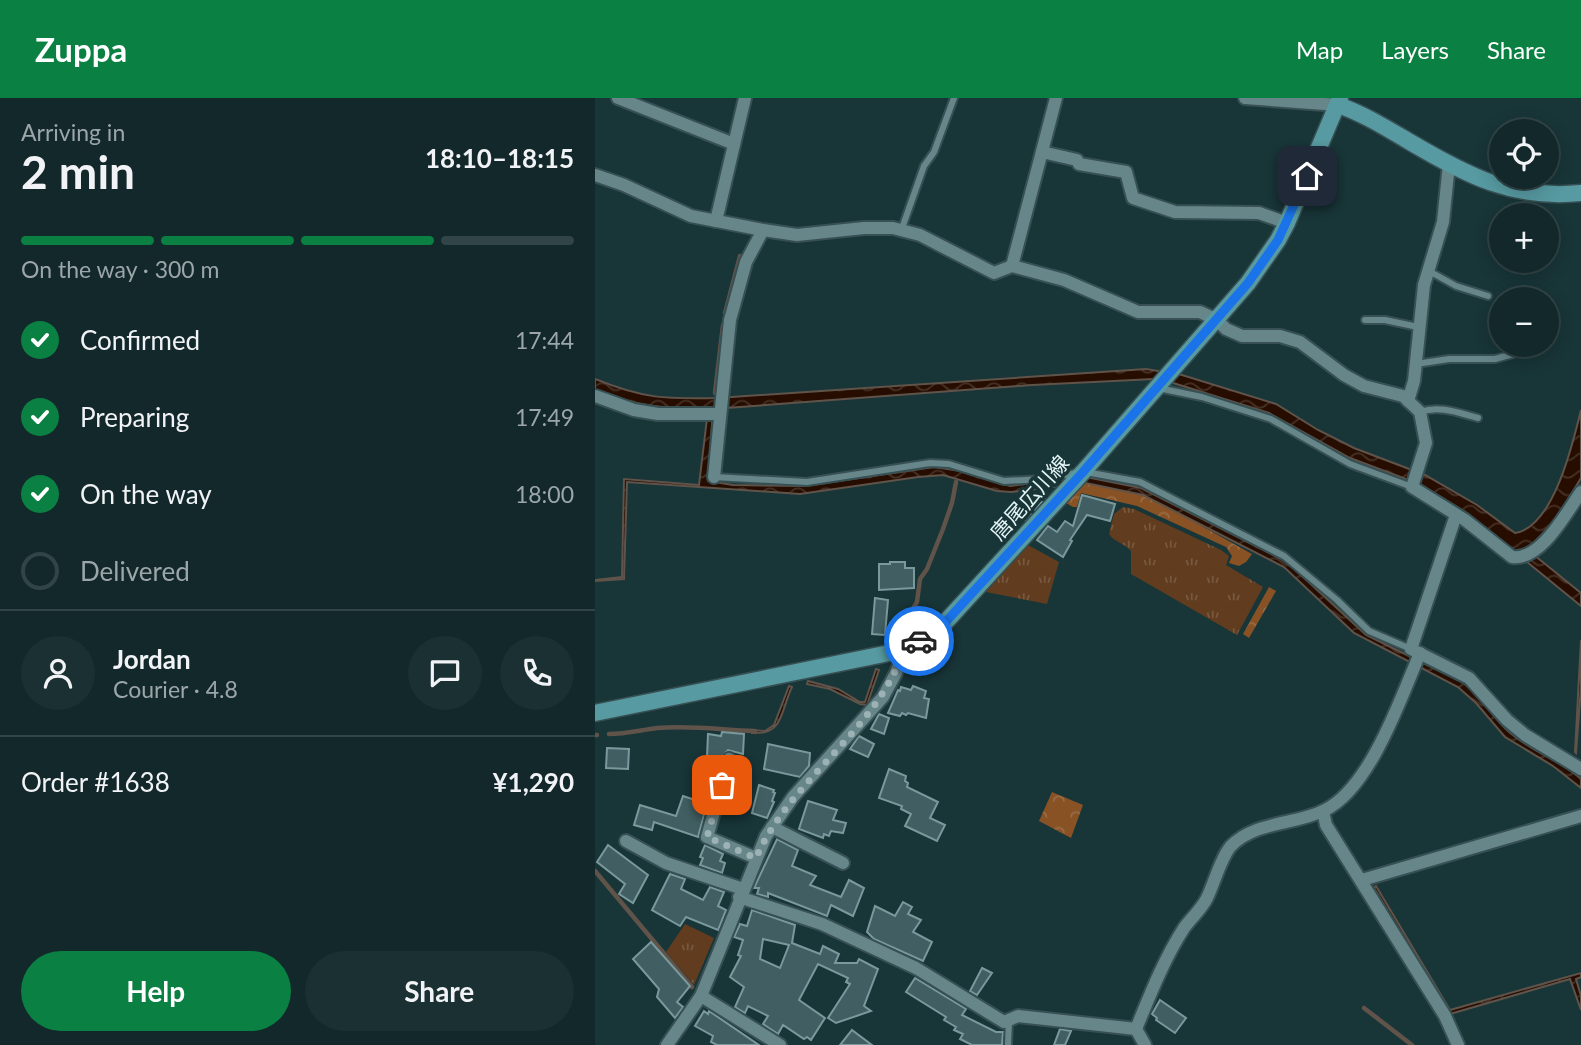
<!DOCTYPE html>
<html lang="en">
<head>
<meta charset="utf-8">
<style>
  body { margin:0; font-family:Lato,"Noto Sans JP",sans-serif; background:#1b3032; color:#f1f3f6; height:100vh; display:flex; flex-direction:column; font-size:26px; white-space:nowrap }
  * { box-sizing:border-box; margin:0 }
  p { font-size:23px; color:#9ca6a8 }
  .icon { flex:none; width:38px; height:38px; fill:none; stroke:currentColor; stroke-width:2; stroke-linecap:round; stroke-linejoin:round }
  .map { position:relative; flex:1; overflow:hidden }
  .panel { display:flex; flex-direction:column; background:#12282a; width:595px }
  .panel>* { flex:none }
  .fabs { position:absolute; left:894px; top:21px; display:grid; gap:14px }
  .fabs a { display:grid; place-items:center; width:70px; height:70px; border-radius:50%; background:#12282a; box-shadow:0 4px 18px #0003,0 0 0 2px #314447; font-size:35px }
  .pin { position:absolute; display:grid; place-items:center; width:60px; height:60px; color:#fff; margin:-30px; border-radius:14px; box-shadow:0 4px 10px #0006 }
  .courier { position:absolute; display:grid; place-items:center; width:70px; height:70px; margin:-35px; border:5px solid #1a73e8; border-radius:50%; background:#fff; color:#222; box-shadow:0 2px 9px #0007 }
  .summary em { font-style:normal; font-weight:700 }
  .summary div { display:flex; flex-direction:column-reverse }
  .summary { display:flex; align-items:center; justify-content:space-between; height:119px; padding:0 21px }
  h1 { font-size:46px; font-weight:700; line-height:52px }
  .bar { display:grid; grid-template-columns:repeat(4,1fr); gap:10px 7px; align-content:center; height:84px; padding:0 21px }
  .bar i { height:9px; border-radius:5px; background:#314447 }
  .bar .on { background:#0b8043 }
  .bar p { grid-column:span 4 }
  .line { display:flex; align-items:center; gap:18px; padding:0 21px; border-top:2px solid #314447 }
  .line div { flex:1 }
  .round { display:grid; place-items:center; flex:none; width:74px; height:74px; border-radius:37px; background:#1b3032 }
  ol { padding:0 21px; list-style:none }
  li { display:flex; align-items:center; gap:21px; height:77px }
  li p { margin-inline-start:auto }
  li .icon { padding:7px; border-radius:50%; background:#0b8043; color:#fff; stroke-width:4 }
  li:last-child { color:#9ca6a8 }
  li i { width:38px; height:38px; border:4px solid #314447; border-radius:50% }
  .primary-button { display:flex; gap:14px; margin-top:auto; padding:14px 21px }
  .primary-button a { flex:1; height:80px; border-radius:42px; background:#0b8043; color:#fff; font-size:28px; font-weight:700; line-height:80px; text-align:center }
  .primary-button a+a { background:#1b3032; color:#f1f3f6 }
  header { display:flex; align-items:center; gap:42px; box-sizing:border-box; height:98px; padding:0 35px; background:#0b8043; color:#fff }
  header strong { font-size:33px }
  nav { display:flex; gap:38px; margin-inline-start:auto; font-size:24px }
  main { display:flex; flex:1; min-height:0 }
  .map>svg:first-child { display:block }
</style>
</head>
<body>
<header>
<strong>Zuppa</strong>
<nav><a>Map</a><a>Layers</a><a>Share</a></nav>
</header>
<main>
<section class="panel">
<div class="summary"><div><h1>2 min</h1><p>Arriving in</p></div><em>18:10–18:15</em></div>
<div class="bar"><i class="on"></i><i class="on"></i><i class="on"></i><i></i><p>On the way · 300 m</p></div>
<ol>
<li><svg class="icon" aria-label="check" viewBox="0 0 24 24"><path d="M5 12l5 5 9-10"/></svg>Confirmed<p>17:44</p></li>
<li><svg class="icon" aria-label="check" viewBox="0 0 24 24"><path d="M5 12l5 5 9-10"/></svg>Preparing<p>17:49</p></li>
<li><svg class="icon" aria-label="check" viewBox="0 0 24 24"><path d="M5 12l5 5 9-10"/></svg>On the way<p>18:00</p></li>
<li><i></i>Delivered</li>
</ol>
<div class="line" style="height:126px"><a class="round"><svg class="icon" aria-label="person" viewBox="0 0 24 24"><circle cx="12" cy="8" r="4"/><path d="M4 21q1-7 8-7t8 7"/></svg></a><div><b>Jordan</b><p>Courier · 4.8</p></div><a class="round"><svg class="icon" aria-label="chat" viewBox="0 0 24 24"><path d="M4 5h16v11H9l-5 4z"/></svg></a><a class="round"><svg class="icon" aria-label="phone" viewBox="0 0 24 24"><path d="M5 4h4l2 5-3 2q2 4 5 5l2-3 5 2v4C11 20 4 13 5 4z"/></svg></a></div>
<div class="line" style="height:91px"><div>Order #1638</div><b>¥1,290</b></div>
<div class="primary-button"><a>Help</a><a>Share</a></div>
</section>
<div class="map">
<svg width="986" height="947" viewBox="0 0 986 947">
  <defs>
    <pattern id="grass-tufts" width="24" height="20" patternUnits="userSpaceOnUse" patternTransform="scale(1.75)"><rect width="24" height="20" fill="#613c1e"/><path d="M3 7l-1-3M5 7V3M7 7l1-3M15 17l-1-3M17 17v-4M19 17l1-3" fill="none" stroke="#78593f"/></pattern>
    <pattern id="forest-crowns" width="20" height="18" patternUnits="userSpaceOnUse" patternTransform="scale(1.75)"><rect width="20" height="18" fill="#885225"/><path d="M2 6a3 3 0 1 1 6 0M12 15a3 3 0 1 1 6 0" fill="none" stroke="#996c45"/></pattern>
    <pattern id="water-waves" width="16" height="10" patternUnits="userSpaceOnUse" patternTransform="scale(1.75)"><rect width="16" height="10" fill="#270d00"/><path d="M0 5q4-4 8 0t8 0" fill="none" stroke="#463126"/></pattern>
  </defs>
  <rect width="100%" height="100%" fill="#183538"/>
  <!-- grass -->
  <g fill="url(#grass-tufts)">
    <path d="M 528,409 L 539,411 L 626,452 L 634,458 L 631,467 L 668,489 L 642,537 L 536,476 L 536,453 C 529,445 519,444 514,436 L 519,416 Z"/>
    <polygon points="433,447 464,464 452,506 391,494"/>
    <polygon points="90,826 119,840 99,887 71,854"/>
  </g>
  <!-- forest -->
  <g fill="url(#forest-crowns)">
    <polygon points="490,384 544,393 657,456 651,464 644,468 634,465 637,458 631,449 542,408 486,395 482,409 478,409 471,405"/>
    <polygon points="674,489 681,493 654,540 648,536"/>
    <polygon points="457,694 488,707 476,740 444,723"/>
  </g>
  <!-- water -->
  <g fill="url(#water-waves)" stroke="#60534a" stroke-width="2">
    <path d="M 551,271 L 587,277 L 681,306 L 723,332 L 759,350 L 830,377 L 882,407 L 920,435 C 959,429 978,344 986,312 L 986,380 L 961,421 L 936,448 L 939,457 L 986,495 L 986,508 L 872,415 L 824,386 L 755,360 L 674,315 L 575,284 L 559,281 L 437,287 L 118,311 L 113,383 L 138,387 L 210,388 L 339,369 L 366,373 L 415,388 L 491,379 L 546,390 L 684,460 L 694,466 L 771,537 L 867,584 C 885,597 896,617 912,632 C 934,653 964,661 986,681 L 986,690 L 958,668 L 910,639 L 881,605 L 863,589 L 759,535 L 689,469 L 548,397 L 491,385 L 416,394 L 402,393 L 348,377 L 323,379 L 205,396 L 32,384 L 29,481 L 0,483 L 0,482 L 27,479 L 29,381 L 104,387 L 113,312 C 68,310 43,309 0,292 L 0,281 C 49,301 70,301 122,300 Z"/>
    <polygon points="986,542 986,589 981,655 980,654"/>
    <polygon points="281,571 284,572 272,607 265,606 235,591 212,586 213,583 243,591 265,604 270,604"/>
    <path d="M 194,588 L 197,589 C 185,614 189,637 157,635 L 157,632 L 170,633 L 179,627 Z"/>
    <polygon points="781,788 855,912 986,875 986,879 981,881 986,898 986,912 975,881 855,916 779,790"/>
  </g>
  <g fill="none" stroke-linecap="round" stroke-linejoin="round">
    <!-- stream -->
    <g stroke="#60534a" stroke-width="4.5">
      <polyline points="130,215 145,158"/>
      <polyline points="120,295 128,227"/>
      <polyline points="301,539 322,504 325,481 332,471 348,431 357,405 361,384"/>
      <path d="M 14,636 C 30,636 46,632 62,630 C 95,627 128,632 160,633"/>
      <polyline points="0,637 2,637"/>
      <polyline points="0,773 97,889"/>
      <polyline points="769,910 817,947"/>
    </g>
  </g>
  <!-- building -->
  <g fill="#415f62" stroke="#7a999d" stroke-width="2" fill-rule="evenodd">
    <polygon points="432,395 441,400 447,396 451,399 430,422 421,414 423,410 426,411 422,403"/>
    <polygon points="487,397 520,406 515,423 492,417 475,442 477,443 468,459 442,442 453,428 462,434 470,423 478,428"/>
    <polygon points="295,464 310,464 310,470 319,470 319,490 284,492 284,466 295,466"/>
    <polygon points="280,500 293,502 290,537 277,536"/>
    <polygon points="318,588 331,593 329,600 334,601 331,620 313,615 311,617 307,615 305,618 293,615 303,592 305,593 306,589 316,592"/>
    <polygon points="284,616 294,620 289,636 276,631"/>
    <polygon points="127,634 149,636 148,656 133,652 125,660 112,659 113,636 126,638"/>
    <polygon points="264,638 279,646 273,659 255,651"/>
    <polygon points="173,646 215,655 214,668 205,679 169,671"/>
    <polygon points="12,650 34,651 33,671 11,670"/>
    <polygon points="294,671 311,678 310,683 313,685 312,689 343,704 335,720 350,727 342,743 310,728 316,716 306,711 307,708 284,700"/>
    <polygon points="164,687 179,692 178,694 180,695 177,703 179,704 172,720 157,715"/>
    <polygon points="135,689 149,692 149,708 133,704"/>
    <polygon points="88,698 112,706 103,739 59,724 57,732 39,727 45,707 81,718"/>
    <polygon points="213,703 242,712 238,722 251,725 248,735 236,733 234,738 229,736 228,740 204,731"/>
    <polygon points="182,741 203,752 197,768 221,778 215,787 246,799 254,782 269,790 258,818 236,807 232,818 173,795 173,799 162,796 164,790 159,790"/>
    <polygon points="13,747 53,777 38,805 24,796 30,786 2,764"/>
    <polygon points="110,747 128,756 125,763 130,765 127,775 105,767 108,760 105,759"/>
    <polygon points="75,776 90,781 86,791 108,802 115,789 129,794 123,808 131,812 123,832 91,819 85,828 57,812"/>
    <polygon points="308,804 317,809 313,816 326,822 318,834 337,844 328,863 279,841 272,834 280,808 300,818"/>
    <path d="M 157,812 L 200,827 L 197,845 L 225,856 L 228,848 L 244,856 L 240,865 L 262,865 L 264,861 L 283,871 L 269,908 L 276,913 L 241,925 L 233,920 L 255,886 L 251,884 L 253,880 L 223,866 L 204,902 L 230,920 L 216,942 L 212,939 L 209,941 L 188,927 L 183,936 L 168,926 L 173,918 L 153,908 L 150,915 L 140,909 L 149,889 L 135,879 L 146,858 L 143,857 L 148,842 L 139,839 L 145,826 L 152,828 ZM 168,841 L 194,847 L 185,870 L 165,861 Z"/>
    <polygon points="56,844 95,888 82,904 88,909 80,920 62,899 64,891 38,861"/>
    <polygon points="387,870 397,875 382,897 375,893"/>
    <polygon points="320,880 371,911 367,917 401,934 408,934 407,947 377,947 365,941 368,936 359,932 361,929 349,922 351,919 311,894"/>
    <polygon points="565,902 591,920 580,935 561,922 562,920 557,916"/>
    <polygon points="109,913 113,916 114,913 164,947 122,947 116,944 118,938 100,928"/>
    <polygon points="465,931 476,933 470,947 459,947"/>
    <polygon points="257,932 277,947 245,947"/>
  </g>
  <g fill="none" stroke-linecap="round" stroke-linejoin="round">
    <defs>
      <g id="service">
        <polyline points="306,133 329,68 339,54 359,0"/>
        <polyline points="834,173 861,188 893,198"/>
        <polyline points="770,222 790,222 823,229"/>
        <polyline points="821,266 854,261 900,261 918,256"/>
        <polyline points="563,290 607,299 676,321 755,366 817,389"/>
        <path d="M 825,314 C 845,307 864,315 883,320"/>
        <polyline points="491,374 545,384 689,458 742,502 774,533 816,551"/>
        <polyline points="119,379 212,384 335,365 354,366 409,383 449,381 481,375"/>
        <polyline points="413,947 414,922"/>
      </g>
      <g id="minor">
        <polyline points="23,0 139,46"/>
        <polyline points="650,0 743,7"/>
        <polyline points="447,54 482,62 484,66 531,74 538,100 580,114 664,115 692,125"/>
        <path d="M 0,77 L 29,87 L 96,118 L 168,132 L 202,137 L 269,130 L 298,130 L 325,137 L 399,175 L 417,168 L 469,182 L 543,214 L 605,214 L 622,222 L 631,231 L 647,238 L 685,238 L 705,244 L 749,277 L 769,288 L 808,298 L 825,314 L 831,345 L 817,389 L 870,422 L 917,459 C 946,463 971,415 986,394"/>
        <polyline points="121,123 150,0"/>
        <polyline points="417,168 461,0"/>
        <polyline points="0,298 39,312 63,316 125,316"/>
        <polyline points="813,303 819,283 829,187 848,124 854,66"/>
        <polyline points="119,379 135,222 151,164 168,132"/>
        <polyline points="861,417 816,551 874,580 912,622 930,637 986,671"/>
        <polyline points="134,661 112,739 161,760"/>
        <polyline points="728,713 731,727 850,918 863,947"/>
        <polyline points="177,729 248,765"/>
        <polyline points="31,743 71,765 148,791"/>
        <polyline points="767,782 986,718"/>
        <polyline points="144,799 227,826 321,870 409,924 423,918 541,931"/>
        <polyline points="106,898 185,947"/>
        <path d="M 541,931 C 555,897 569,861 589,830 C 596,820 606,812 612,800 C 619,786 626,759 636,748 C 660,723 701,727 730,712 C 775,690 806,600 825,555"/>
        <polyline points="541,931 550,947"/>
        <polyline points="72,947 106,898 171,738 198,699 288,599 301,575 309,552"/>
      </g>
      <g id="secondary">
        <path d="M 743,7 C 769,16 791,30 815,44 C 871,77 918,102 986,95"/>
        <polyline points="0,615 309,552 346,529 488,374 653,185 683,142 692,125 745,0"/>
      </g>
    </defs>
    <!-- service casing -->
    <use href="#service" stroke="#375054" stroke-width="10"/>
    <!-- minor casing -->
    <use href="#minor" stroke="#375054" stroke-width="16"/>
    <!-- secondary casing -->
    <use href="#secondary" stroke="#375054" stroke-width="19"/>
    <!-- service -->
    <use href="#service" stroke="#67868a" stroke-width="6"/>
    <!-- minor -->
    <use href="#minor" stroke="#67868a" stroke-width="12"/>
    <!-- secondary -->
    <use href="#secondary" stroke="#579aa1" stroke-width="16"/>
  </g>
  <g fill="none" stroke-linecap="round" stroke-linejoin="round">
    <!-- done -->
    <path stroke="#9db2b4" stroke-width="7" stroke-dasharray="0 12.6" d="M 127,687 L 112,739 L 161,760 C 196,680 281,634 309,552 L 324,543"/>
    <!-- route -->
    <polyline stroke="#1a73e8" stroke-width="9" points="324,543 346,529 488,374 653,185 683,142 712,78"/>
  </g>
  <g text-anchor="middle" stroke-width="7" stroke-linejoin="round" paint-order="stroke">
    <!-- street labels -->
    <g font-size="21" fill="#e4f5f7" stroke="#183538">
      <text transform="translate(435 400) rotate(-48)" y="7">唐尾広川線</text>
    </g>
  </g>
</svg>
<div class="fabs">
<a><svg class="icon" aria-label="locate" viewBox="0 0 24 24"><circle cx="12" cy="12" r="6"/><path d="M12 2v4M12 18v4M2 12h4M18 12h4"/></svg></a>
<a>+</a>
<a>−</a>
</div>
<div class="pin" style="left:127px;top:687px;background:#ea580c"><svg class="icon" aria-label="bag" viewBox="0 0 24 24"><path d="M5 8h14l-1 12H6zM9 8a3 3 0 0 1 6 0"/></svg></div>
<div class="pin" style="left:712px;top:78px;background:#1f2937"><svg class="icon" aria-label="home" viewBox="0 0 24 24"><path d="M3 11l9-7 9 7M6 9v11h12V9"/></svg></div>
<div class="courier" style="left:324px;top:543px"><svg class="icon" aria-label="car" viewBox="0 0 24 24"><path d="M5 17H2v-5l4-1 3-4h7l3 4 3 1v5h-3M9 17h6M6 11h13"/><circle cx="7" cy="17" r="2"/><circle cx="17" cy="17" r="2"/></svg></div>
</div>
</main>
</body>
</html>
